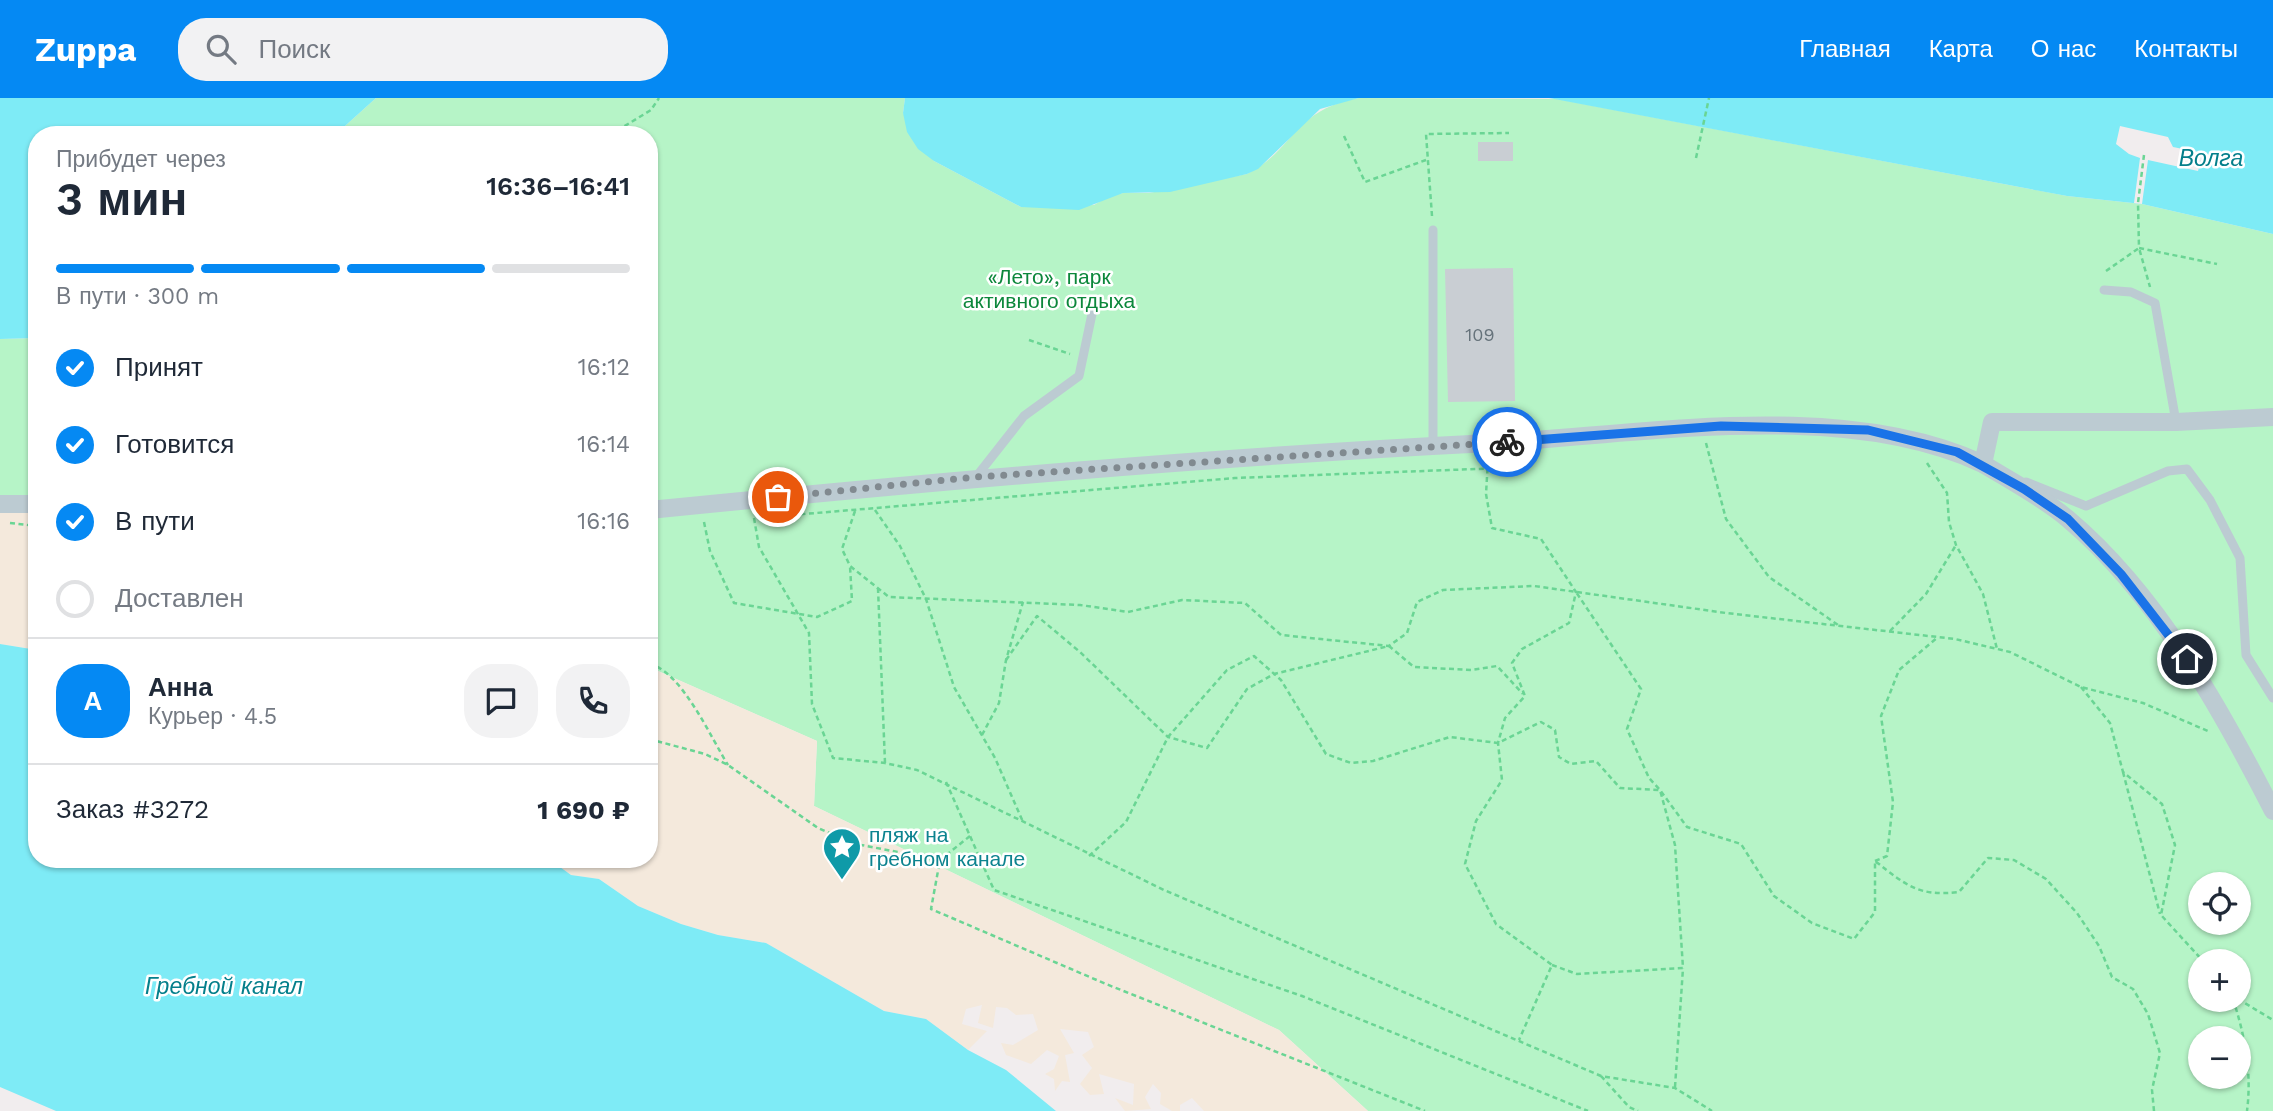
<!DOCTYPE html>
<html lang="ru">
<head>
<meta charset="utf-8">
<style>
  body { margin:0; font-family:"Work Sans",sans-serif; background:#f2f2f3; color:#1f2937; height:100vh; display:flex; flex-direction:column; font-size:26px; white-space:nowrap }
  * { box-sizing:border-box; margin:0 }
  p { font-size:23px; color:#747a83 }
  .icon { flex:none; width:38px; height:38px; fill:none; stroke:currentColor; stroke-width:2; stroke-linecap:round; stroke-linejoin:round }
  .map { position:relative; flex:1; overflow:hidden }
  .panel { position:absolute; left:28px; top:28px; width:630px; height:742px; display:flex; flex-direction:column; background:#fff; border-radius:28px; box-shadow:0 2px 5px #0004 }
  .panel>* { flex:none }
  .fabs { position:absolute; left:2188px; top:774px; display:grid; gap:14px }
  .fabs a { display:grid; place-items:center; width:63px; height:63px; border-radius:50%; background:#fff; box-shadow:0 2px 5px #0004; font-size:35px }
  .pin { position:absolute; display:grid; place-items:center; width:60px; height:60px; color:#fff; margin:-30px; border:4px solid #fff; border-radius:50%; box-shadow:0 2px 7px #0007 }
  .courier { position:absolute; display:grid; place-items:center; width:70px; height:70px; margin:-35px; border:5px solid #1a73e8; border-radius:50%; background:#fff; color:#222; box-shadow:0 2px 9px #0007 }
  .head em { font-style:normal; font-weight:600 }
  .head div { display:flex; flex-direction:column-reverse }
  .head { display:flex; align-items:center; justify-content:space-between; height:119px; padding:0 28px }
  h1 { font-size:46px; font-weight:600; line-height:52px }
  .bar { display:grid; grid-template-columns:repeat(4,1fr); gap:10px 7px; align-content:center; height:84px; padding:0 28px }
  .bar i { height:9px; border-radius:5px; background:#e0e1e3 }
  .bar .active { background:#0589f3 }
  .bar p { grid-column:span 4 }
  .line { display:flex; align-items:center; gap:18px; padding:0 28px; border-top:2px solid #e0e1e3 }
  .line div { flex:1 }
  .round { display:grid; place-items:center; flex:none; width:74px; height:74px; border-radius:28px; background:#f2f2f3 }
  ol { padding:0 28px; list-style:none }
  li { display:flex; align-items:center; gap:21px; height:77px }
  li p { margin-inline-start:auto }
  li .icon { padding:7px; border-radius:50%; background:#0589f3; color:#fff; stroke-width:4 }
  li:last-child { color:#747a83 }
  li i { width:38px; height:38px; border:4px solid #e0e1e3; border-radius:50% }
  header { display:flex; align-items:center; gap:42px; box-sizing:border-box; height:98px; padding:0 35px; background:#0589f3; color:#fff }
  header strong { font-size:33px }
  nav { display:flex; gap:38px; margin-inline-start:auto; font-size:24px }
  .search { width:490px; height:63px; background:#f2f2f3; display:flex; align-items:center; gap:18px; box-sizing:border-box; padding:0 24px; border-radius:28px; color:#747a83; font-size:26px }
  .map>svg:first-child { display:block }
</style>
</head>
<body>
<header>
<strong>Zuppa</strong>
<div class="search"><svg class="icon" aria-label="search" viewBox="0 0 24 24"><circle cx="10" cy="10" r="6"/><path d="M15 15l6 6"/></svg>Поиск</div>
<nav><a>Главная</a><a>Карта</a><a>О нас</a><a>Контакты</a></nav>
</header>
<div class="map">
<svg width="2273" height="1013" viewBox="0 0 2273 1013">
  <rect width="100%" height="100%" fill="#f1edee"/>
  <!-- green -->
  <g fill="#b6f4c7" fill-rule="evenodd">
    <path d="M 376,0 L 905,0 L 903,15 L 934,63 L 1021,109 L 1094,107 L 1109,98 L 1123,95 L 1149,95 L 1247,76 C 1295,52 1292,12 1359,0 L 1557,1 L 2067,98 L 2142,106 L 2273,136 L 2273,1013 L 1368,1013 L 1279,932 L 814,708 L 817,643 L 649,569 L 649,37 L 335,37 ZM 2200,786 L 2238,786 L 2238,824 L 2200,824 ZM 2200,863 L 2238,863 L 2238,901 L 2200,901 ZM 2200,940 L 2238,940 L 2238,978 L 2200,978 Z"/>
    <polygon points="37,240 37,409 0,410 0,241"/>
  </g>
  <!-- sand -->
  <g fill="#f4e9dc">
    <polygon points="37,409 37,552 0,546 0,410"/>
    <polygon points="649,569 817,643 814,708 1279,932 1368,1013 1204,1013 1192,1000 1180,1007 1180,1013 1172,1013 1160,1006 1161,995 1153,986 1145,999 1151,1011 1125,1013 1115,1000 1133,1007 1134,986 1099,976 1104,996 1090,997 1080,986 1092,970 1082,957 1094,949 1088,934 1060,931 1074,955 1065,957 1070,984 1062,983 1055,993 1054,981 1045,976 1054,971 1059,958 1047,952 1031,966 1006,957 1001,945 1013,947 1038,932 1033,916 1016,917 1007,910 996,909 993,930 978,925 982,907 966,911 962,926 987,933 968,952 926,921 884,913 766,845 718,837 681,826 638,808 599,781 571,777 549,761 649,761"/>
  </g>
  <!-- water -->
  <g fill="#7eebf6">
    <polygon points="0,0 376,0 335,37 37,37 37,240 0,241"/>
    <polygon points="905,0 1359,0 1320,11 1258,71 1247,76 1170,94 1123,95 1079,112 1021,109 934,63 918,51 907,34 903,15"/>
    <polygon points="1549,0 2273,0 2273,136 2142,106 2067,98"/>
    <polygon points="0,546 37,552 37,761 549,761 571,777 599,781 638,808 681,826 718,837 766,845 884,913 926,921 968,952 1006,972 1056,1013 56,1013 0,989"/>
  </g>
  <!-- pier -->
  <polygon fill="#f1edee" points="2120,28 2168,39 2173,49 2203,55 2198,73 2148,62 2142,106 2134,105 2140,60 2129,56 2116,46"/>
  <!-- building -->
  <g fill="#c9ced3">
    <rect x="1478" y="44" width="35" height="19"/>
    <polygon points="1513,170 1515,303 1448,304 1445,171"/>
  </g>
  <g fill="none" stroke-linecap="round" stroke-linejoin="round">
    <!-- path -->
    <g stroke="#6ad594" stroke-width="2.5" stroke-dasharray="5 3.5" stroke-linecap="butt">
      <polyline points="610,37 651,12 659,0"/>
      <polyline points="1344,38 1365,84 1426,62"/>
      <polyline points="2144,57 2138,105 2139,150 2217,166"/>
      <polyline points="1696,60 1709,0"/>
      <polyline points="1432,118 1426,36 1509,35"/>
      <polyline points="2106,173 2139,150 2150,189"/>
      <polyline points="1029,242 1070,256"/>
      <polyline points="1706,345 1726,421 1769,479 1838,527"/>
      <polyline points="1488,362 1486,396 1492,430 1541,441 1576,494 1569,525 1522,551 1512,565 1525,598 1505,620 1498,645 1502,682 1476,723 1465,766 1496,826 1552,867 1519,942"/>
      <polyline points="1927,365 1947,395 1949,424 1956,447 1983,496 1997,551"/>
      <polyline points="875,412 900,448 926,501 954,589 995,660 1023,724"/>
      <polyline points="855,413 842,451 850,468 889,499 1080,507 1128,514 1182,502 1245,505 1281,537 1389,548 1407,535 1417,504 1443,492 1534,488 1726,515 1955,541 2010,554 2081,589 2143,605 2210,634"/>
      <polyline points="792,417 1235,380 1530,369"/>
      <polyline points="754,420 759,449 809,535 812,606 833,660 885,665 917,672 1164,792 1601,978 1675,990 1712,1013"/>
      <polyline points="704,424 710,453 734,505 817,519 852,503 850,468"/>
      <polyline points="10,425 37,428"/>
      <polyline points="878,490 885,665"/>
      <polyline points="1890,533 1926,496 1956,447"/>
      <polyline points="1006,562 1037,518 1080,554 1168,639 1207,650 1247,591 1274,576 1389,548 1414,569 1471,572 1497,568 1523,596"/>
      <path d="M 649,566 C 681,572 711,640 728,667"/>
      <polyline points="2081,589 2110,625 2123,674 2162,706 2175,747 2161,817 2203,863"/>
      <polyline points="982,637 999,605 1006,562 1023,504"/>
      <polyline points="649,641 705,656 728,667 818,730 856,746 939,762"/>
      <polyline points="2123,674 2160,816"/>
      <polyline points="946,684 994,792 1302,898 1588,1013"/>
      <polyline points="970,738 940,762 931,811 1106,886 1425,1013"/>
      <path d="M 1089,758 L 1126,724 L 1168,639 L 1227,572 L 1254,558 L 1281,582 L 1326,656 L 1351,665 L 1373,663 L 1450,639 L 1498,645 L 1541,624 L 1555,632 L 1559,659 L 1571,666 L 1596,663 L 1620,690 L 1660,692 L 1687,729 L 1741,746 L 1774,798 L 1812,825 L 1854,841 L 1875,814 L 1875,763 C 1906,787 1918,799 1959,794 L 1988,760 L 2014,762 L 2046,781 L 2077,815 L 2099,848 L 2112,879 L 2133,891 L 2148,916 L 2160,955 L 2152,992 L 2154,1013"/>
      <polyline points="1875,763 1887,758 1893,704 1881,618 1899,572 1938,539"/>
      <polyline points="1552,867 1577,876 1683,870 1675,747 1660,692 1649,680 1627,631 1641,591 1576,494"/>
      <path d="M 2233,901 C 2245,938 2252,974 2247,1013"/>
      <polyline points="2238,901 2273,922"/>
      <polyline points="1601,978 1629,1009 1638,1013"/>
      <polyline points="1675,989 1683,870"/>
    </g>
    <!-- service -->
    <g stroke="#bccbd2" stroke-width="9">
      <polyline points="2104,192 2131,194 2155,205 2176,324"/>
      <polyline points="1433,347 1433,132"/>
      <polyline points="976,379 1024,318 1079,278 1092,216"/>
      <polyline points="2026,384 2086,408 2168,373 2187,371 2210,402 2240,460 2246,557 2273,600"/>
    </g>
    <!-- minor -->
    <g stroke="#bccbd2" stroke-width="18">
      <path d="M 1983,366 C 2011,383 2043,400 2068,421 C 2157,496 2221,611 2273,713"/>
      <polyline points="0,406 37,406"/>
      <path d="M 649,412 C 929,384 1209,359 1490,345 C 1642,337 1841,300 1983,366 L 1992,324 L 2176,324 L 2273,319"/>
    </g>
  </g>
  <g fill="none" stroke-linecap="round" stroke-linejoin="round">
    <!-- done -->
    <polyline stroke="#818a90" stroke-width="7" stroke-dasharray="0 12.6" points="778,399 976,379 1507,344"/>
    <!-- route -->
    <polyline stroke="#1a73e8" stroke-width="9" points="1507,344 1721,328 1868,332 1957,354 2024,391 2068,421 2121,476 2187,561"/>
  </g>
  <!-- icons -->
  <defs>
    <symbol id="sight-pin" viewBox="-11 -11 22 30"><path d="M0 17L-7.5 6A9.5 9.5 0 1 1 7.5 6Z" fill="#0f9aa8" stroke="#fff"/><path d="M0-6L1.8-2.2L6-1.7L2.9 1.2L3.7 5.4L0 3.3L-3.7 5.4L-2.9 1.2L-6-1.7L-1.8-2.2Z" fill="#fff"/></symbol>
  </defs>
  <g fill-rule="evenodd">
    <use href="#sight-pin" x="820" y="727" width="44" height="60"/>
  </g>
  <g text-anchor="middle" stroke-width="5" stroke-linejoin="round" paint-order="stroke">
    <!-- number labels -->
    <g font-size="18" fill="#65727a">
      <text x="1480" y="243">109</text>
    </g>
    <!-- park labels -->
    <g font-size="21" fill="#0c873b" stroke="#fff">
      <text x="1049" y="186">«Лето», парк<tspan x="1049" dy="24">активного отдыха</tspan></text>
    </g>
    <!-- culture labels -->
    <g font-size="21" fill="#0d838f" stroke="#fff" text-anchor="start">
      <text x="869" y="744">пляж на<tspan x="869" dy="24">гребном канале</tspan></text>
    </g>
    <!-- water labels -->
    <g font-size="23" font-style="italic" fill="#047f8b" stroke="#fff">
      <text x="2211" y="68">Волга</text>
      <text x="224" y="896">Гребной канал</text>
    </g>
  </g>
</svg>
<div class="fabs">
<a><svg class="icon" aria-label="locate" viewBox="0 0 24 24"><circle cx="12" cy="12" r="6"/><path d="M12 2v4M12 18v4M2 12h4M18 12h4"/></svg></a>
<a>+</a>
<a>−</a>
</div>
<div class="pin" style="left:778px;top:399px;background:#ea580c"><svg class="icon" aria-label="bag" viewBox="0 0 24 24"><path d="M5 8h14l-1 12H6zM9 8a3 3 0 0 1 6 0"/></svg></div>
<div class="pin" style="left:2187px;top:561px;background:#1f2937"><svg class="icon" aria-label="home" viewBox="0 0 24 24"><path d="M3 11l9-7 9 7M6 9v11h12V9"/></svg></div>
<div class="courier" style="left:1507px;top:344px"><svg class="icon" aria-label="bike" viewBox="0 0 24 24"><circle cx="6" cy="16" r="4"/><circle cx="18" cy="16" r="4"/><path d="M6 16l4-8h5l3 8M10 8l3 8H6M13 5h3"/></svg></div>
<section class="panel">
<div class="head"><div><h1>3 мин</h1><p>Прибудет через</p></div><em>16:36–16:41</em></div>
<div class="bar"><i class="active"></i><i class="active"></i><i class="active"></i><i></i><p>В пути · 300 m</p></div>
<ol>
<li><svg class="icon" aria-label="check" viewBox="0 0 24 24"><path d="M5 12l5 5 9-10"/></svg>Принят<p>16:12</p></li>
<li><svg class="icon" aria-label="check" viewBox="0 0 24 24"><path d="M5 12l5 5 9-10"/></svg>Готовится<p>16:14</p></li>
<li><svg class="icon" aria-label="check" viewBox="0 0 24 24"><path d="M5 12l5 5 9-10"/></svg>В пути<p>16:16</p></li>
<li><i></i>Доставлен</li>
</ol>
<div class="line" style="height:126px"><b class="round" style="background:#0589f3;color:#fff">А</b><div><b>Анна</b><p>Курьер · 4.5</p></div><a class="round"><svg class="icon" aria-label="chat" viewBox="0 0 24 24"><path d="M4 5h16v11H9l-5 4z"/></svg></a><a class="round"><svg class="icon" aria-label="phone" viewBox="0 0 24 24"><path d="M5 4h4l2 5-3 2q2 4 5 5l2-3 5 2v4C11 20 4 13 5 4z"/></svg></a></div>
<div class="line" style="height:91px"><div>Заказ #3272</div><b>1 690 ₽</b></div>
</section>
</div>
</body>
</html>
